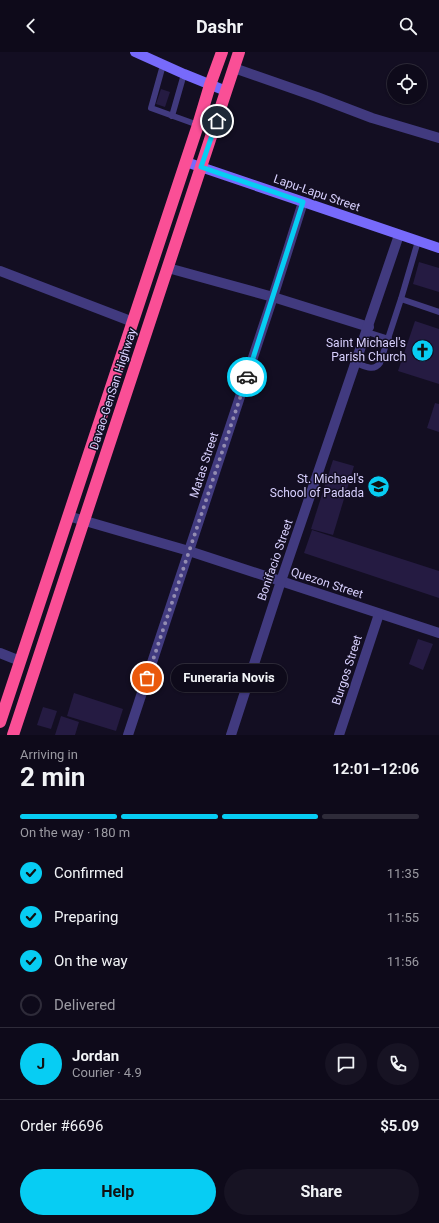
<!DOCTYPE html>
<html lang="en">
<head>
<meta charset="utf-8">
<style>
  body { margin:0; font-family:Roboto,sans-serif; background:#171323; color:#f1f3f6; height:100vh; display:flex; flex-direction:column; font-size:15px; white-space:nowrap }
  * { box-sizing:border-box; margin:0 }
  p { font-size:13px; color:#9b9aa2 }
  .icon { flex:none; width:22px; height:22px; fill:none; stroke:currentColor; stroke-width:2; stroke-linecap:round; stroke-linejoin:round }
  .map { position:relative; height:683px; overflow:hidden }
  .details { display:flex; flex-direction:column; background:#0e0a1a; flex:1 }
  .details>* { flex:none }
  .fabs { position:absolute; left:387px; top:12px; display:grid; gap:8px }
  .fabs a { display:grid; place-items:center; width:40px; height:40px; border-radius:50%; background:#0e0a1a; box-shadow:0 1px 3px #0004,0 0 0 1px #2e2b39; font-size:20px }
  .pin { position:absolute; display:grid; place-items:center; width:34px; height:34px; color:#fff; margin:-17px; border:2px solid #fff; border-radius:50%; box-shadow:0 1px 4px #0007 }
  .courier { position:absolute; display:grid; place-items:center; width:40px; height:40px; margin:-20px; border:3px solid #07cdf3; border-radius:50%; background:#fff; color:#222; box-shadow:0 1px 5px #0007 }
  .bubble { position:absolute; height:28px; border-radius:14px; background:#0e0a1a; box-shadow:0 1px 3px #0004,0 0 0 1px #2e2b39; font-size:13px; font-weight:700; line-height:28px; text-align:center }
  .headline em { font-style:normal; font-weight:700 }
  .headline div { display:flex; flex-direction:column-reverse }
  .headline { display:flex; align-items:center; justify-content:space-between; height:68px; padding:0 20px }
  h1 { font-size:26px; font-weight:700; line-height:30px }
  .bar { display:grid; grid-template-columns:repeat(4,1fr); gap:6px 4px; align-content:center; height:48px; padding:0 20px }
  .bar i { height:5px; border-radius:3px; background:#2e2b39 }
  .bar .current { background:#07cdf3 }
  .bar p { grid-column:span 4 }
  .line { display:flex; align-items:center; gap:10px; padding:0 20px; border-top:1px solid #2e2b39 }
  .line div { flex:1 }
  .round { display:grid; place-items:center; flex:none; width:42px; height:42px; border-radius:21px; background:#171323 }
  ol { padding:0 20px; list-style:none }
  li { display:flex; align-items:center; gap:12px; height:44px }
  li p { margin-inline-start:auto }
  li .icon { padding:4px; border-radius:50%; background:#07cdf3; color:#111; stroke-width:4 }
  li:last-child { color:#9b9aa2 }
  li i { width:22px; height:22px; border:2px solid #2e2b39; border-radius:50% }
  .primary-button { display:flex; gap:8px; margin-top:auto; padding:8px 20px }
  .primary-button a { flex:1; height:46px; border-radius:24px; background:#07cdf3; color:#111; font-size:16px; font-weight:700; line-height:46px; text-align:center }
  .primary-button a+a { background:#171323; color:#f1f3f6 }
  header { display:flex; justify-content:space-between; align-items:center; height:52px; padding:0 20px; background:#0e0a1a; font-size:18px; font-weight:700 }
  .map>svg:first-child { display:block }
</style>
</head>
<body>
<header><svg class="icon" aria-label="back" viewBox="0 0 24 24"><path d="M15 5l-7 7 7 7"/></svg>Dashr<svg class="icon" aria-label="search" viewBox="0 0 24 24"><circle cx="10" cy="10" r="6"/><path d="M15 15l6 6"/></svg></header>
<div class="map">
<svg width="439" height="683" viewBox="0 0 439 683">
  <rect width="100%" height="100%" fill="#130e22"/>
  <!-- building -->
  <g fill="#251b42">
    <polygon points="161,37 170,40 165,55 156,52"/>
    <polygon points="419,210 439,216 439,240 413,232"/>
    <polygon points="415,269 439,277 439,332 398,319"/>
    <polygon points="435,351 439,352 439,380 427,376"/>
    <polygon points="333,408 354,414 333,483 311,477"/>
    <polygon points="312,478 439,519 439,546 304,501"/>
    <polygon points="418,587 433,592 423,618 409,612"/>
    <polygon points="74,641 123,657 116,679 67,664"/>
    <polygon points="43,655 57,659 51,677 37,673"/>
    <polygon points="61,664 79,670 75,683 55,683"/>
  </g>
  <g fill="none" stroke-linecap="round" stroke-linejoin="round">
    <!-- lane -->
    <g stroke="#413a7f" stroke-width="6">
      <polyline points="163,13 151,56 198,73"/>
      <polyline points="172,64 184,22"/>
      <polyline points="401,247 439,260"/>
      <polyline points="367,280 389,287"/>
      <path d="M 356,311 C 364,314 374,320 380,311 L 401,247 L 418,189"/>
    </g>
    <!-- street -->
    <g stroke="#413a7f" stroke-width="10">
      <polyline points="234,16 317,45 372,66 439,86"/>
      <polyline points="168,216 273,245 369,275"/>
      <polyline points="0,219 133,270"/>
      <polyline points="68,464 189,499 439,581"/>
      <polyline points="0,601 20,609"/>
      <polyline points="128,683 273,245 303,150"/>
      <polyline points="231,683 281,529 399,183"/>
      <polyline points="339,683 379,562"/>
    </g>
    <!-- secondary -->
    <g stroke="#776afb" stroke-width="10">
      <polyline points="135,0 184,22 226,39"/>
      <polyline points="186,110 439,196"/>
    </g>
    <!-- highway -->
    <g stroke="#fa4f96" stroke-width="12">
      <polyline points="0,670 198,73 210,33 222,0"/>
      <polyline points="13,683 239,0"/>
    </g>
  </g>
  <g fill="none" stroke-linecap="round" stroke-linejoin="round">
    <!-- done -->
    <polyline stroke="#938cb1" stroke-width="4" stroke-dasharray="0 7.2" points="147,626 247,325"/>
    <!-- route -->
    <polyline stroke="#07cdf3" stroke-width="5" points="217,69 201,115 303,150 247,325"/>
  </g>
  <!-- icons -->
  <defs>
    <symbol id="church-disc" viewBox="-11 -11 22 22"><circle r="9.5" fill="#07cdf3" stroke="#130e22"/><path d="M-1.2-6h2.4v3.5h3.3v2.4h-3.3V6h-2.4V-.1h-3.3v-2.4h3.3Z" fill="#111"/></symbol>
    <symbol id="school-disc" viewBox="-11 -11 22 22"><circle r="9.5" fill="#07cdf3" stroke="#130e22"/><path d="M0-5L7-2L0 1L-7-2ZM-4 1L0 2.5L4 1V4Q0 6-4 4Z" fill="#111"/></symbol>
  </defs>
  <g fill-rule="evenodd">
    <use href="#church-disc" x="410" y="286" width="25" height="25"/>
    <use href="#school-disc" x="366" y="422" width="25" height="25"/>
  </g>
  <g text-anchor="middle" stroke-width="3" stroke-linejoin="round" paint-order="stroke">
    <!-- street labels -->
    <g font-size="12" fill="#d8d0fe" stroke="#130e22">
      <text transform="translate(317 141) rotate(19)" y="4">Lapu-Lapu Street</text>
      <text transform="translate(113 337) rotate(-72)" y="4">Davao-GenSan Highway</text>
      <text transform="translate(204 413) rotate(-72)" y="4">Matas Street</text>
      <text transform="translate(275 508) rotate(-71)" y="4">Bonifacio Street</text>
      <text transform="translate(327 531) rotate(18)" y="4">Quezon Street</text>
      <text transform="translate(347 618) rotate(-72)" y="4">Burgos Street</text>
    </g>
    <!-- poi labels -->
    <g font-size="12" fill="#d8d0fe" stroke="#130e22" text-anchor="end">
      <text x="406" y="295">Saint Michael's<tspan x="406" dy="14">Parish Church</tspan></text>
      <text x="364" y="431">St. Michael's<tspan x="364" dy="14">School of Padada</tspan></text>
    </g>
  </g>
</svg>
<div class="fabs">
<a><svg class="icon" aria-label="locate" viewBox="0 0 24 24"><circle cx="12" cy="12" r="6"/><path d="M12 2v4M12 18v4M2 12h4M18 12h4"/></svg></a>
</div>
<div class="pin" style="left:147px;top:626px;background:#ea580c"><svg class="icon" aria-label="bag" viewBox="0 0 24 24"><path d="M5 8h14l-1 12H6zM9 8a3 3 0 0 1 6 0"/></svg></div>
<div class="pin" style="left:217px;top:69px;background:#1f2937"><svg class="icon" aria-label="home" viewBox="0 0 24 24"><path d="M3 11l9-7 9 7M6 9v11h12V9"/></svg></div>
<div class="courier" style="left:247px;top:325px"><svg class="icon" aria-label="car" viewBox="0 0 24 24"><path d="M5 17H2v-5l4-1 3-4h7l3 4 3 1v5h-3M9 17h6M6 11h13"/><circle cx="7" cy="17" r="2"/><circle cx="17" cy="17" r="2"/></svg></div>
<div class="bubble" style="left:171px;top:612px;width:116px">Funeraria Novis</div>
</div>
<section class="details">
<div class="headline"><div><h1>2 min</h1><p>Arriving in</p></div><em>12:01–12:06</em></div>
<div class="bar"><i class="current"></i><i class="current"></i><i class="current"></i><i></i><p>On the way · 180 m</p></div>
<ol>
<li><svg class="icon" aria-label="check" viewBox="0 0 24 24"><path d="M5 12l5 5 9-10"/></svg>Confirmed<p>11:35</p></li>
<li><svg class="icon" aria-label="check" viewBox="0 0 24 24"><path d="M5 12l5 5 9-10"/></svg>Preparing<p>11:55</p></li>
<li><svg class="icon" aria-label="check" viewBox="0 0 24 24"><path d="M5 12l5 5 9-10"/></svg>On the way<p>11:56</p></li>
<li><i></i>Delivered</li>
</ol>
<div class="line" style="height:72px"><b class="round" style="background:#07cdf3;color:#111">J</b><div><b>Jordan</b><p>Courier · 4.9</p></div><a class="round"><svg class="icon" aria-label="chat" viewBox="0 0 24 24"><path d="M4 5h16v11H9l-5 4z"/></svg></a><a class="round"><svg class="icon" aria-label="phone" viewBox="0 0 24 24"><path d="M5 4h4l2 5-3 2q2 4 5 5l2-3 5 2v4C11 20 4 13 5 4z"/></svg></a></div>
<div class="line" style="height:52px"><div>Order #6696</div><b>$5.09</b></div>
<div class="primary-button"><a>Help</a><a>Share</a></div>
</section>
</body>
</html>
